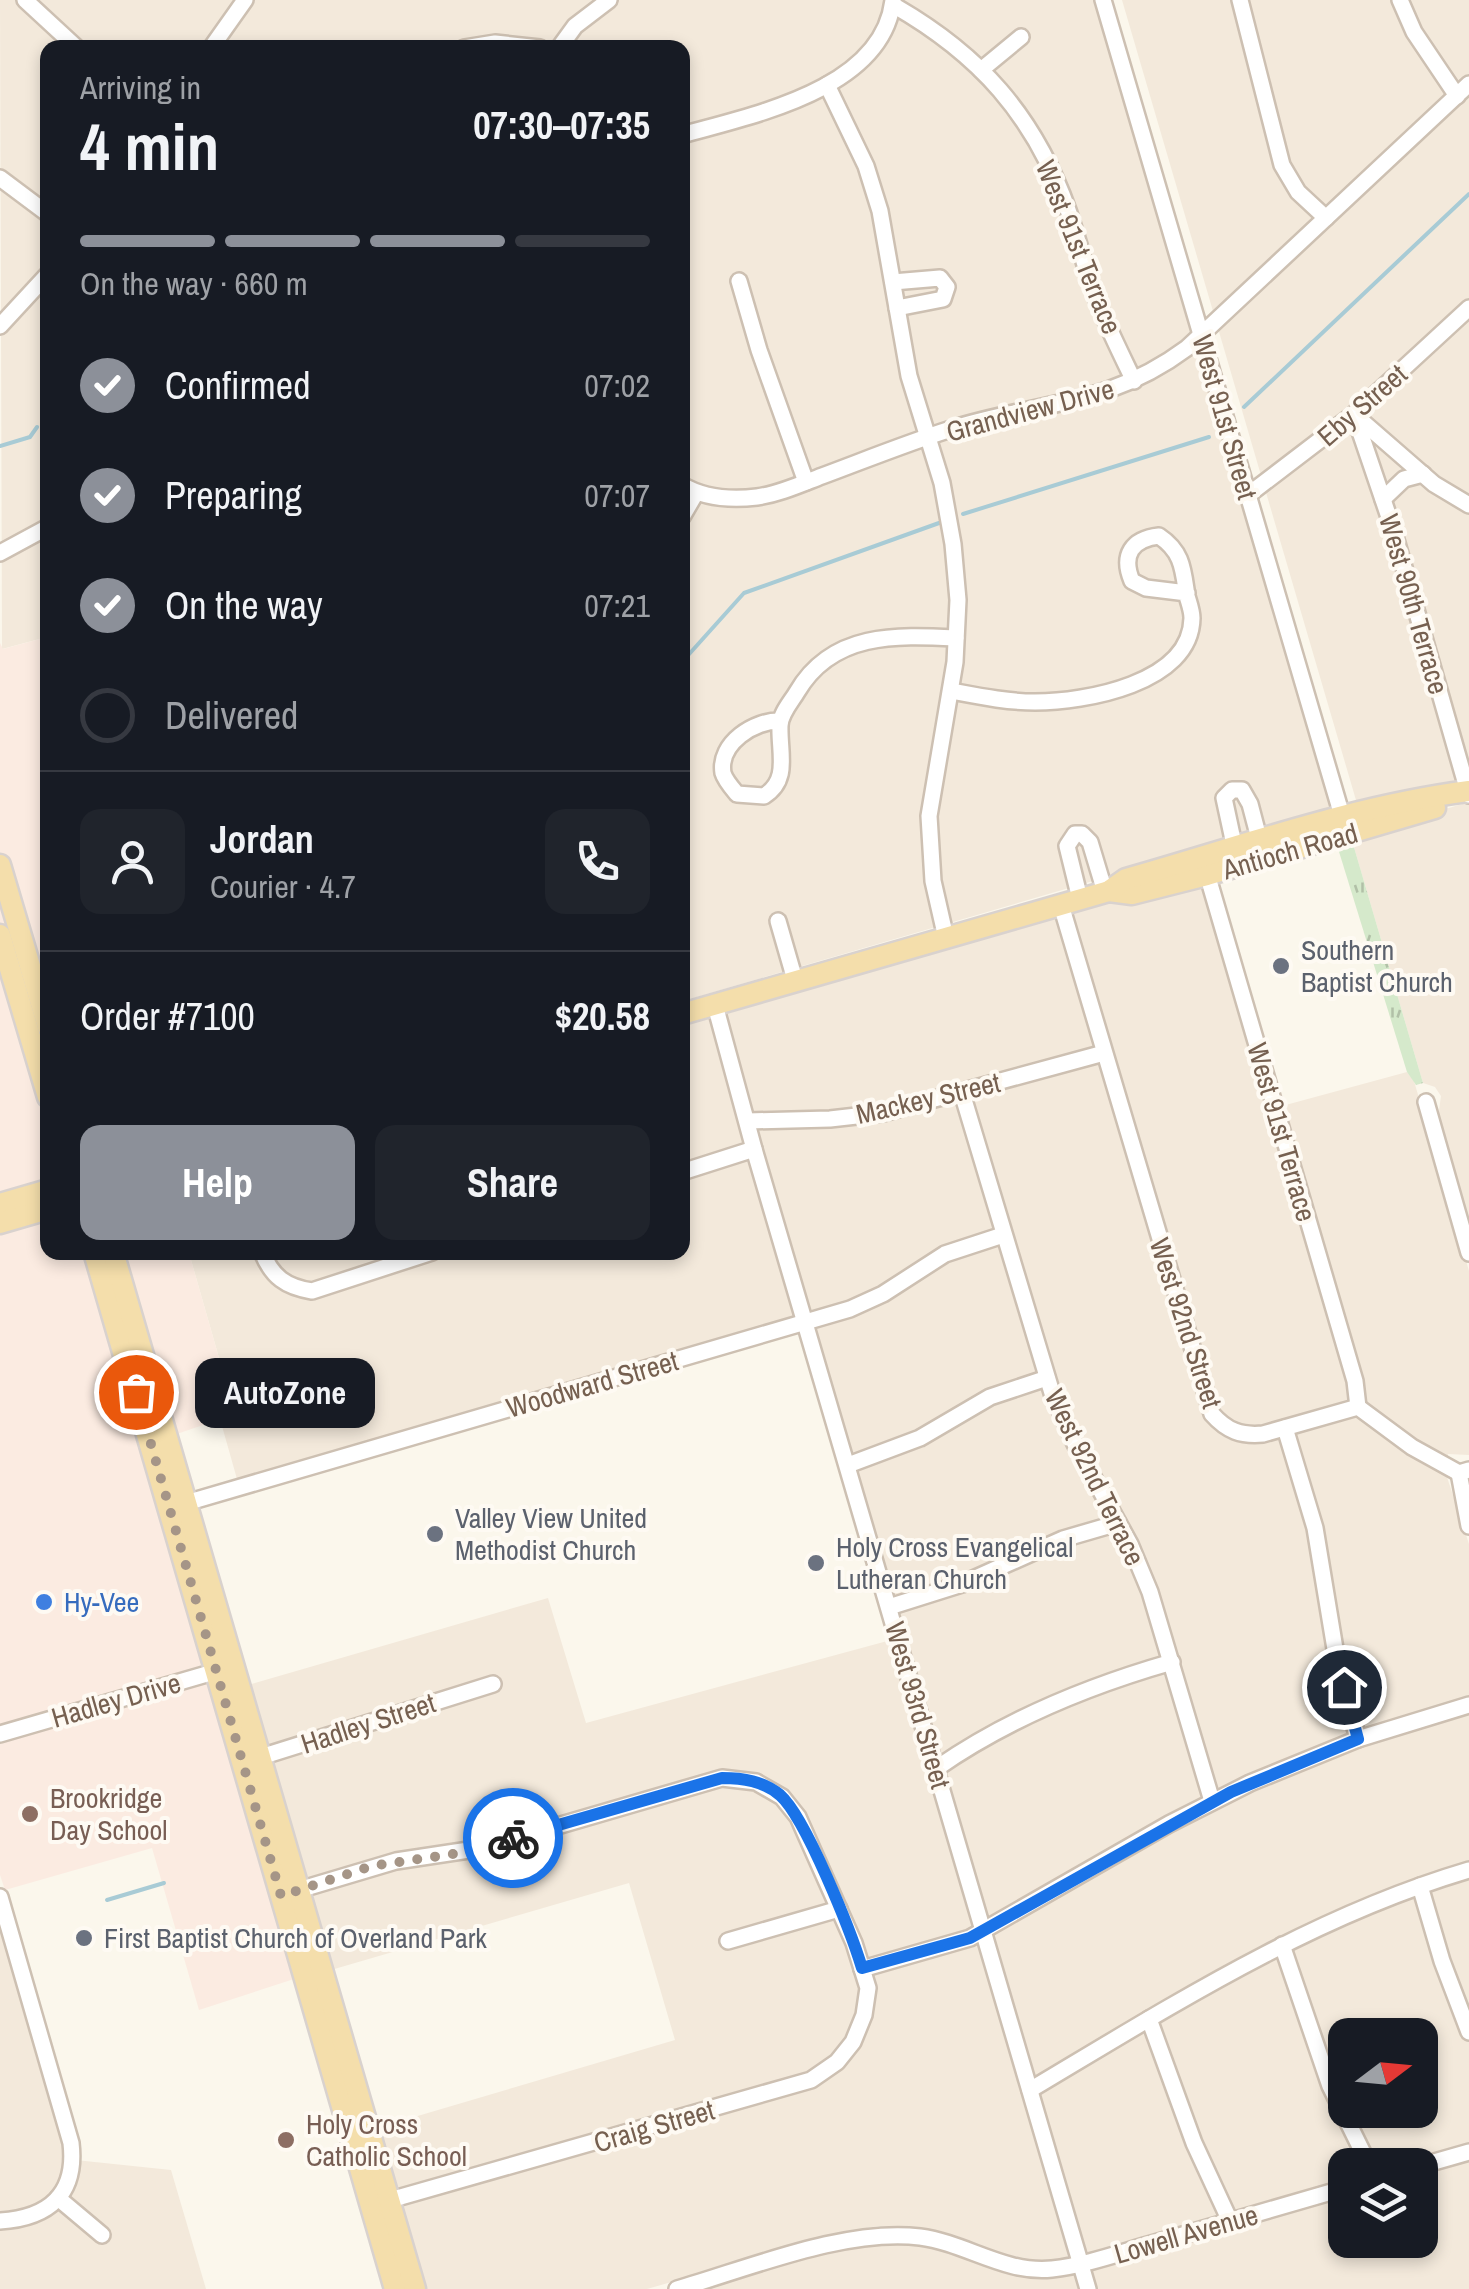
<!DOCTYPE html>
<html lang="en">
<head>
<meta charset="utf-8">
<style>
  body { margin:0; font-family:"Archivo Narrow",sans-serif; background:#20242c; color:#f1f3f6; height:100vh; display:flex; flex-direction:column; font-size:38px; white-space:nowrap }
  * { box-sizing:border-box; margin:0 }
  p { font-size:32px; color:#9ea1a6 }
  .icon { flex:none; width:55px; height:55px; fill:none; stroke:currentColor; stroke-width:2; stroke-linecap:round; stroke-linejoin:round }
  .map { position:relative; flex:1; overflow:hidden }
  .sheet { position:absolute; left:40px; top:40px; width:650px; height:1220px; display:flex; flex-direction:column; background:#171b24; border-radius:20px; box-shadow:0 5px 15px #0003 }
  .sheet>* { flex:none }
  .needle { width:65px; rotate:74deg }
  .controls { position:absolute; left:1328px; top:2018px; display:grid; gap:20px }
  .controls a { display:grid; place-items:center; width:110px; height:110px; border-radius:20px; background:#171b24; box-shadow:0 5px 15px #0003; font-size:50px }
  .pin { position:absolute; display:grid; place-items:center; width:85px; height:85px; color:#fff; margin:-42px; border:5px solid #fff; border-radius:50%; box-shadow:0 2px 10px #0007 }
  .courier { position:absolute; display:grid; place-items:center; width:100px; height:100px; margin:-50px; border:8px solid #1a73e8; border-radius:50%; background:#fff; color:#222; box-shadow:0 2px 12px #0007 }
  .bubble { position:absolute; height:70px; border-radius:20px; background:#171b24; box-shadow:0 5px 15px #0003; font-size:32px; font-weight:700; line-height:70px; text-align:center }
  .overview em { font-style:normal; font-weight:700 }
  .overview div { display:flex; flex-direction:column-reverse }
  .overview { display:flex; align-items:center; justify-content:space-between; height:170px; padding:0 40px }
  h1 { font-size:65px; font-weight:700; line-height:75px }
  .bar { display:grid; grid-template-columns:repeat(4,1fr); gap:15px 10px; align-content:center; height:120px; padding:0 40px }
  .bar i { height:12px; border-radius:8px; background:#363941 }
  .bar .current { background:#8c9099 }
  .bar p { grid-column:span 4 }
  .line { display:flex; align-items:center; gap:25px; padding:0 40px; border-top:2px solid #363941 }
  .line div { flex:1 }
  .round { display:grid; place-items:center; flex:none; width:105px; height:105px; border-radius:20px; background:#20242c }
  ol { padding:0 40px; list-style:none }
  li { display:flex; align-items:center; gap:30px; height:110px }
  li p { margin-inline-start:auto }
  li .icon { padding:10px; border-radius:50%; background:#8c9099; color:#fff; stroke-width:4 }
  li:last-child { color:#9ea1a6 }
  li i { width:55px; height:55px; border:5px solid #363941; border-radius:50% }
  .cta { display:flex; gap:20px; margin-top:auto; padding:20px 40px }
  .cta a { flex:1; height:115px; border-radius:20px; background:#8c9099; color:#fff; font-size:40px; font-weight:700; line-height:115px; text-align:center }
  .cta a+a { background:#20242c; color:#f1f3f6 }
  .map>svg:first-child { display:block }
</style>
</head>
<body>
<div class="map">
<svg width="1469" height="2289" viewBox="0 0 1469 2289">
  <defs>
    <pattern id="grass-tufts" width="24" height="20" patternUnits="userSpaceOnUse" patternTransform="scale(2.5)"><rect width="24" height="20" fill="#d5e9cb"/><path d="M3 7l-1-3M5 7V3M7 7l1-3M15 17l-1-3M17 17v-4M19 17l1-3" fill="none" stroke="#b1c0a7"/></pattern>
  </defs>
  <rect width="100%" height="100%" fill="#fbf7ec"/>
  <!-- residential -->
  <g fill="#f3e9db" fill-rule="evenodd">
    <polygon points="0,0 1097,0 1332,811 683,1001 682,48 48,48 47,637 2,649"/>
    <polygon points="1122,0 1469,0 1469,778 1358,807"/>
    <polygon points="1469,802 1469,1226 1438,1118 1441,1096 1435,1087 1423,1083 1351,837"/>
    <path d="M 1194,883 L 1204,887 L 1271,1109 L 1407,1072 L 1414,1081 L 1469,1271 L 1469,1455 L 1448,1454 L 1447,1477 L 1469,1544 L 1469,2145 L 1400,2165 L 1345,2165 L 1345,2181 L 1087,2255 L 812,1315 L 237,1479 L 220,1419 L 235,1414 L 189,1253 L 682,1252 L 683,1025 L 1053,916 ZM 1345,2035 L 1420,2035 L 1420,2110 L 1345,2110 Z"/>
    <polygon points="548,1598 586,1723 891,1640 1071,2250 1066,2259 1025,2261 1005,2256 957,2236 906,2226 878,2226 850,2231 647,2289 423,2289 377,2128 675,2040 629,1883 331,1970 248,1685"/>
    <polygon points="0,1918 62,2126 66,2159 171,2170 206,2289 0,2289"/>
    <polygon points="1469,2158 1469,2289 694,2289 870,2241 937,2245 1016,2274 1345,2194 1345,2240 1420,2240 1420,2172"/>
  </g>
  <!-- commercial -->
  <polygon fill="#fbebe1" points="47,637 48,1252 189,1253 235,1414 139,1447 294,1979 199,2010 152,1848 5,1890 0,1875 0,643 3,649"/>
  <!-- grass -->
  <polygon fill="url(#grass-tufts)" points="1351,837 1423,1083 1416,1085 1407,1072 1336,842"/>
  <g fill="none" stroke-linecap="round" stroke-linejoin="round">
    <!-- stream -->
    <g stroke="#a8cbd5" stroke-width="4">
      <polyline points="1244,407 1469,194"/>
      <polyline points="0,446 30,437 37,427"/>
      <polyline points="963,514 1209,437"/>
      <polyline points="682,662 744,593 939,523"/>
      <polyline points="107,1900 164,1883"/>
    </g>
    <defs>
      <g id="minor">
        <polyline points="25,0 77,48"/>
        <polyline points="1103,0 1345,826"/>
        <polyline points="1240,0 1282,165 1298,192 1326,218"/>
        <polyline points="1400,0 1414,32 1457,96"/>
        <path d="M 893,5 C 979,54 1034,115 1068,210 C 1079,241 1086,274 1099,305 C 1109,330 1122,356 1134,381"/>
        <polyline points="211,48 245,0"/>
        <polyline points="464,48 495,43 540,48"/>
        <polyline points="559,48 575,26 609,0"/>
        <polyline points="981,70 1021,37"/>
        <polyline points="827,85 866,166 880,211 909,376 942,483 953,544 958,600 955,662 929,816 933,881 946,938"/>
        <path d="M 682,135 C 752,115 883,90 893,0"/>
        <polyline points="0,178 48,214"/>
        <polyline points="739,281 759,350 806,482"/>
        <polyline points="893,282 940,278 947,287 943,299 897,308"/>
        <polyline points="0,326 48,274"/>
        <polyline points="1354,414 1393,529 1469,795"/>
        <polyline points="1357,417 1434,484 1469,505"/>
        <path d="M 682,485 C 704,498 732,500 757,497 C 779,494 801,484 822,476 C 865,460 907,443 951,429 C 1040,401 1108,407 1187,348 L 1469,84"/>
        <polyline points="1248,495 1354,414 1469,308"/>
        <polyline points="1383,499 1404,479 1423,474"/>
        <polyline points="682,517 696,493"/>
        <polyline points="0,553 48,527"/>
        <path d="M 951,691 C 978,696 1007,702 1035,702 C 1084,702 1191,684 1192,618 C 1192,611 1189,603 1187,596 C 1183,570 1183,552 1159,536 C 1132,539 1121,555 1132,581 L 1146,588 L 1187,593"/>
        <path d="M 780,721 C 755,720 718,743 723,773 C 725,780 732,788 737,794 L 764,796 C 790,780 779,753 780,726 C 780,714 791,702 797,692 C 832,632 896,635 956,638"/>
        <polyline points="1235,849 1224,798 1232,790 1242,790 1250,804 1260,842"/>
        <polyline points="1205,867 1355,1381 1358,1407"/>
        <polyline points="1080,899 1067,846 1075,834 1082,834 1090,842 1105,892"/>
        <path d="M 1061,905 L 1212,1414 C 1227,1431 1241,1436 1263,1434 L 1358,1407 L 1412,1447 L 1459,1473 L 1469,1470"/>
        <polyline points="778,921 795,980"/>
        <polyline points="715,1005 754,1149 1088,2289"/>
        <polyline points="962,1093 1052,1393 1075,1444 1130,1544 1150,1592 1212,1801"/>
        <polyline points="1426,1102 1469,1253"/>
        <polyline points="748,1121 830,1119 883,1113 1104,1053"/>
        <polyline points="682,1172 754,1149"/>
        <path d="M 262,1252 C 272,1277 286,1287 312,1291 L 432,1252"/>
        <polyline points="1285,1428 1315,1528 1337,1661 1358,1739"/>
        <polyline points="848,1465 920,1438 990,1397 1047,1378"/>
        <polyline points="1459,1473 1469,1526"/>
        <polyline points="179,1505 850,1309 883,1294 945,1254 1003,1235"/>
        <polyline points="889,1607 962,1584 1063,1539 1118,1523"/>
        <polyline points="0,1734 224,1669"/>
        <polyline points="251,1760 493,1684"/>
        <path d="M 937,1768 C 1009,1718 1088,1686 1172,1662"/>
        <polyline points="1420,1886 1442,1961 1469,2032"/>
        <polyline points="292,1892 396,1861 482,1848 722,1778 756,1782 782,1797 798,1817 854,1943 868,1988 864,2015 853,2042 837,2062 811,2080 390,2200 384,2207"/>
        <path d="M 0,1897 L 71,2143 C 77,2194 49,2218 0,2221"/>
        <polyline points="728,1941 839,1909"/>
        <polyline points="1282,1945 1330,2086 1369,2165"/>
        <polyline points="862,1969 970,1938 1169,1824 1250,1783 1358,1739 1469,1705"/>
        <polyline points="1149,2019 1194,2143 1230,2221"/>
        <path d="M 1030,2090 C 1171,2006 1310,1917 1469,1870"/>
        <polyline points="1420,2166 1469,2152"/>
        <polyline points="58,2198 102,2235"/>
        <path d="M 677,2289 C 750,2268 845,2228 920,2237 C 966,2243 1005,2274 1052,2269 C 1087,2265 1122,2252 1155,2243 C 1218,2225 1282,2206 1345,2188"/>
      </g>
      <g id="major">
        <polyline points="0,865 48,1027"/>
        <polyline points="1109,891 1132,894 1207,875 1435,808"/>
        <polyline points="0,935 48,1097"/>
        <path d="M 682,1014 L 1109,891 L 1126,879 C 1239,847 1353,806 1469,791"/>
        <polyline points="0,1204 48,1190"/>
        <polyline points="0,1223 48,1209"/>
        <polyline points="94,1252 395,2289"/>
        <polyline points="113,1252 415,2289"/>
      </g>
    </defs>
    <!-- minor casing -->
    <use href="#minor" stroke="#cdc0b2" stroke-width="20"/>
    <!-- major casing -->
    <use href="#major" stroke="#d9d2ce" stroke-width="25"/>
    <!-- minor -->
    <use href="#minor" stroke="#fff" stroke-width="15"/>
    <!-- major -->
    <use href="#major" stroke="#f4deab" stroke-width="20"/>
  </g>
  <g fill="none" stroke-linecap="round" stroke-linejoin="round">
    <!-- done -->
    <polyline stroke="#a59587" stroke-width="10" stroke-dasharray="0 18" points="136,1392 281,1896 372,1866 453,1854 513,1838"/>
    <!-- route -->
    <path stroke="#1a73e8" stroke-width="12" d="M 513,1838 L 722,1778 C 743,1778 763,1781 780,1795 C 806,1818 851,1932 862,1968 L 970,1938 L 1231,1792 L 1358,1739 L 1344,1687"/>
  </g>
  <!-- markers -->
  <g fill="#6b7280" stroke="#fefaf3" stroke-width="4">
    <circle cx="1281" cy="966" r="10"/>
    <circle cx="435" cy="1534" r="10"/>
    <circle cx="816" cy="1563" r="10"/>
    <circle cx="84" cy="1938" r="10"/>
  </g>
  <circle fill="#3f7fe0" stroke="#fefaf3" stroke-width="4" cx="44" cy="1602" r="10"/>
  <g fill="#8d6e63" stroke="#fefaf3" stroke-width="4">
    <circle cx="30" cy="1814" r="10"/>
    <circle cx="286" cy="2140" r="10"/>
  </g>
  <g text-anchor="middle" stroke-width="8" stroke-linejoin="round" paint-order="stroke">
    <!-- street labels -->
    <g font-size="28" fill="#766050" stroke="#fefaf3">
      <text transform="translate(1079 247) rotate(68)" y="10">West 91st Terrace</text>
      <text transform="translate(1362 405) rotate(-41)" y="10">Eby Street</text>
      <text transform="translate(1030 410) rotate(-15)" y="10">Grandview Drive</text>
      <text transform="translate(1225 417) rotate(74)" y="10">West 91st Street</text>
      <text transform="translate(1414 604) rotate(74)" y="10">West 90th Terrace</text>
      <text transform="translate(1290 851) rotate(-16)" y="10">Antioch Road</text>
      <text transform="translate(928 1098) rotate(-13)" y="10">Mackey Street</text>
      <text transform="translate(1282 1132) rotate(74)" y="10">West 91st Terrace</text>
      <text transform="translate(1186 1323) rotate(72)" y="10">West 92nd Street</text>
      <text transform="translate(592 1384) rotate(-16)" y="10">Woodward Street</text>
      <text transform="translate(1095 1477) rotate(64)" y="10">West 92nd Terrace</text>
      <text transform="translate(116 1700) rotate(-16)" y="10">Hadley Drive</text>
      <text transform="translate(918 1705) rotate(74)" y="10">West 93rd Street</text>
      <text transform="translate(368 1723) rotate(-18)" y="10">Hadley Street</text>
      <text transform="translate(654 2126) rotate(-16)" y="10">Craig Street</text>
      <text transform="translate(1186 2234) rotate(-16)" y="10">Lowell Avenue</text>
    </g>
    <!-- worship labels -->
    <g font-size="28" fill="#5b616d" stroke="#fefaf3" text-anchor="start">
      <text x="1301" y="960">Southern<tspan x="1301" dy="32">Baptist Church</tspan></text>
      <text x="455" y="1528">Valley View United<tspan x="455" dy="32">Methodist Church</tspan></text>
      <text x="836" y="1557">Holy Cross Evangelical<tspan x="836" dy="32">Lutheran Church</tspan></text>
      <text x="104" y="1948">First Baptist Church of Overland Park</text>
    </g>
    <!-- shop labels -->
    <g font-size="28" fill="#366cbe" stroke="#fefaf3" text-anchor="start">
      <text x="64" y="1612">Hy-Vee</text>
    </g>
    <!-- education labels -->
    <g font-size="28" fill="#785e54" stroke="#fefaf3" text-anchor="start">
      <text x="50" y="1808">Brookridge<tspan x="50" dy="32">Day School</tspan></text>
      <text x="306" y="2134">Holy Cross<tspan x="306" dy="32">Catholic School</tspan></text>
    </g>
  </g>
</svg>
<div class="controls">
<a><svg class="needle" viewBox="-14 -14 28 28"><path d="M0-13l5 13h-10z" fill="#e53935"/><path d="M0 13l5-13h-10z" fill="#9ea1a6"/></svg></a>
<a><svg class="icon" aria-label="layers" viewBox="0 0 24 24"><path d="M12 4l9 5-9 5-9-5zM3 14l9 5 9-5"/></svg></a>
</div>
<div class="pin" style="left:136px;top:1392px;background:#ea580c"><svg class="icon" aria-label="bag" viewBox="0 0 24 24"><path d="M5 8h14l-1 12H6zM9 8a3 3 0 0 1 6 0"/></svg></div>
<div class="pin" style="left:1344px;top:1687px;background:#1f2937"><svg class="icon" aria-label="home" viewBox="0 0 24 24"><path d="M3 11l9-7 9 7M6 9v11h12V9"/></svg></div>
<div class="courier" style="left:513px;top:1838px"><svg class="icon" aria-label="bike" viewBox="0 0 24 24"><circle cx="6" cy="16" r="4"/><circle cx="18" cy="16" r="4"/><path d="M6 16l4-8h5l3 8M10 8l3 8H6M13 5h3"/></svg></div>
<div class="bubble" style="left:195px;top:1358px;width:180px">AutoZone</div>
<section class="sheet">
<div class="overview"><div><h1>4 min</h1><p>Arriving in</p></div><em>07:30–07:35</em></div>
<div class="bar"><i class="current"></i><i class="current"></i><i class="current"></i><i></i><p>On the way · 660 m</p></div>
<ol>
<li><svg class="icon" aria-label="check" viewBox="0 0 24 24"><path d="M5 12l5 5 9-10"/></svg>Confirmed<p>07:02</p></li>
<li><svg class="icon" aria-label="check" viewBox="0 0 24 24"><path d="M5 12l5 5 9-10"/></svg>Preparing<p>07:07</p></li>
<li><svg class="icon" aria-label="check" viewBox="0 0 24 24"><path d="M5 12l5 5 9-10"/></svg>On the way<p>07:21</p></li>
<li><i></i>Delivered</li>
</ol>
<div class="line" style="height:180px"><a class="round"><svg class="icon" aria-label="person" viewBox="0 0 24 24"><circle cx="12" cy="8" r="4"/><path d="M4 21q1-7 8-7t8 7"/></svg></a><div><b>Jordan</b><p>Courier · 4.7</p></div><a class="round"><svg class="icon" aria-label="phone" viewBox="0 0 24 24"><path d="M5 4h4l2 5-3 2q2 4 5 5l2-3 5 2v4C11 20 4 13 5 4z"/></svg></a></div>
<div class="line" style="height:130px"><div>Order #7100</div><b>$20.58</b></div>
<div class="cta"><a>Help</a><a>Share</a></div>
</section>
</div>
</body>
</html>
